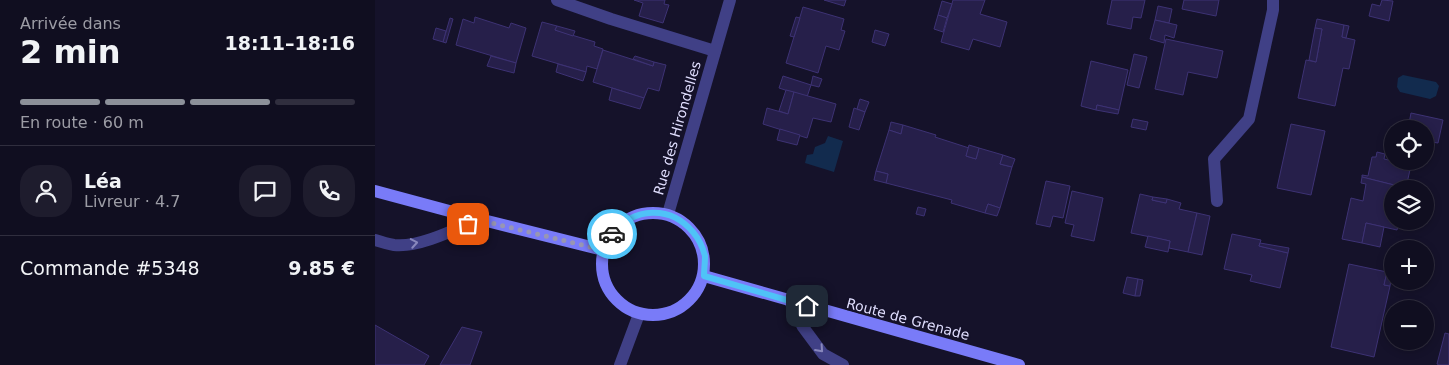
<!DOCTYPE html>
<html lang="fr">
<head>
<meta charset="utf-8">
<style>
  body { margin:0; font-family:"DejaVu Sans",sans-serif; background:#1e1c2d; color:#f1f3f6; height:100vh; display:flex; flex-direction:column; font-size:19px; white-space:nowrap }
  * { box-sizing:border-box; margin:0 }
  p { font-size:16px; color:#9c9ca5 }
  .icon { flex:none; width:28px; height:28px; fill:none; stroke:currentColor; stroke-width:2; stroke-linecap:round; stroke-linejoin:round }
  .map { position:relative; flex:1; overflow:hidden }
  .panel { display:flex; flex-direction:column; background:#100e20; width:375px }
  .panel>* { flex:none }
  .tools { position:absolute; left:1009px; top:120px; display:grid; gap:10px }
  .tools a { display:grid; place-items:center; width:50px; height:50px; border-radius:50%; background:#100e20; box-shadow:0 2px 8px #0003,0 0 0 1px #302e3e; font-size:25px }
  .pin { position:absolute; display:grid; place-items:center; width:42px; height:42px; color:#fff; margin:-21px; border-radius:10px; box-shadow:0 2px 8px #0006 }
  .courier { position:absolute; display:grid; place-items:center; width:50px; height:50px; margin:-25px; border:4px solid #4fc3f7; border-radius:50%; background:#fff; color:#222; box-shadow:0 1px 6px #0007 }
  .overview em { font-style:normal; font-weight:700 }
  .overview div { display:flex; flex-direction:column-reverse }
  .overview { display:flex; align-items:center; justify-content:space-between; height:85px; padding:0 20px }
  h1 { font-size:32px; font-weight:700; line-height:38px }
  .bar { display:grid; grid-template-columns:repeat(4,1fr); gap:8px 5px; align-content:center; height:60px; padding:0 20px }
  .bar i { height:6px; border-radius:4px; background:#302e3e }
  .bar .on { background:#8c9099 }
  .bar p { grid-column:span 4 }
  .line { display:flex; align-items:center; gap:12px; padding:0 20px; border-top:1px solid #302e3e }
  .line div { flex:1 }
  .round { display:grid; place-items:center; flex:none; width:52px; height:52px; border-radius:20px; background:#1e1c2d }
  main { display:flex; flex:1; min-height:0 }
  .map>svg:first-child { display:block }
</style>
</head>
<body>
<main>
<section class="panel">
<div class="overview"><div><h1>2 min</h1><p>Arrivée dans</p></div><em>18:11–18:16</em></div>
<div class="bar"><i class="on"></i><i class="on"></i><i class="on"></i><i></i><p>En route · 60 m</p></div>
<div class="line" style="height:90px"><a class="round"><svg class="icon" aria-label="person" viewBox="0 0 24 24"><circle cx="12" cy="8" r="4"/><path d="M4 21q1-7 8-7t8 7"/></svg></a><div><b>Léa</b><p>Livreur · 4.7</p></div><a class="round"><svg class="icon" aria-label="chat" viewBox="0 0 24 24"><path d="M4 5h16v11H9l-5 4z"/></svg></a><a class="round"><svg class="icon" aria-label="phone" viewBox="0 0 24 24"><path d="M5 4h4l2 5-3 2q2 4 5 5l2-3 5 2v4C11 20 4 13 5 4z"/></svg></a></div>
<div class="line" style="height:65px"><div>Commande #5348</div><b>9.85 €</b></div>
</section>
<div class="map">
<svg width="1074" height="365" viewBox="0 0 1074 365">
  <rect width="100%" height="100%" fill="#15122a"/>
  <!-- water -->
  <g fill="#122b4e">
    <polygon points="1028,75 1061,82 1064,86 1061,96 1055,99 1025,92 1022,87 1023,78"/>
    <polygon points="453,136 468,141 459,172 430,163 432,155 438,154 440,147 450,143"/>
  </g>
  <!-- building -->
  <g fill="#261f4a" stroke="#3d3274">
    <polygon points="259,0 290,0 289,4 294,5 288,23 264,16 268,3"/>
    <polygon points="449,0 471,0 469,6"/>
    <polygon points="578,0 610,0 605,14 632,22 625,47 598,39 594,50 566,42"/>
    <polygon points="737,0 770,0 766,18 758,17 756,29 732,24"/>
    <polygon points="809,0 844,0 841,16 807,9"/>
    <polygon points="1007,0 1018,1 1014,21 994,16 997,4 1005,6"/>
    <polygon points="567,1 577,4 572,18 563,15"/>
    <polygon points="783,6 797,9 794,23 780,20"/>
    <polygon points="428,7 469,19 466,30 470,31 464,50 451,46 443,73 411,63"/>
    <polygon points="563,15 572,18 568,32 559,29"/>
    <polygon points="100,17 134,28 136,23 151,28 141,63 81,45 88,19 99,23"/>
    <polygon points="421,17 425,18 419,37 415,36"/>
    <polygon points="75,18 78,19 71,43 68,42"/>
    <polygon points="942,19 969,25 967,37 980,40 974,69 968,68 960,106 923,98 931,60 941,62 947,29 940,28"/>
    <polygon points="780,20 802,25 799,38 790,35 789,43 775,39"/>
    <polygon points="167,22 182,26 180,30 220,42 219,46 228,49 222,69 212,66 211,72 157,56"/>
    <polygon points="969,25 974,26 971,38 967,37"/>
    <polygon points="182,26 200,31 198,36 180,30"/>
    <polygon points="61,28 71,31 68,42 58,39"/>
    <polygon points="940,28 947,29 941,62 934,60"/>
    <polygon points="500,30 514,34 510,46 497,42"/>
    <polygon points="791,39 848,51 842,78 813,72 808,95 780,89"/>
    <polygon points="228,50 278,66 279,62 291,65 284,91 273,88 269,98 218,82"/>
    <polygon points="759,54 772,57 764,88 752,85"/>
    <polygon points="116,56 141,63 139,73 112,66"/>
    <polygon points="260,56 279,62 278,66 258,59"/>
    <polygon points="716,61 753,70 744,110 722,105 721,110 706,106"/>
    <polygon points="183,64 211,72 208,81 181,72"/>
    <polygon points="408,76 436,85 432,97 404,88"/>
    <polygon points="438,76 447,79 444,87 436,85"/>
    <polygon points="237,88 269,98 265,109 234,100"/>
    <polygon points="411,90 419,92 413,114 404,111"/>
    <polygon points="419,92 461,104 456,122 438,118 432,138 388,124 392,108 413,114"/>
    <polygon points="485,99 494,102 490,112 482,109"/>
    <polygon points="722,105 744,110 743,114 721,110"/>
    <polygon points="479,108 490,112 484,130 474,127"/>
    <polygon points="1036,113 1068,120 1063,143 1050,141 1050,129 1033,129"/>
    <polygon points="758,119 773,122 771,130 756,127"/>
    <polygon points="516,122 528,125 526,134 514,130"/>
    <polygon points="916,124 950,131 936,195 902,188"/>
    <polygon points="528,125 561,135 560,137 594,148 591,156 601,159 604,148 628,155 625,164 637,167 625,208 613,204 610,213 576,203 577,200 511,183 513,174 501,171 514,130 526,134"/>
    <polygon points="405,129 425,135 422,145 402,140"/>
    <polygon points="594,145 604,148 601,159 591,156"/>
    <polygon points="1002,152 1010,154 1009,159 1036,165 1031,188 987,177 987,175 993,176 997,157 1001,157"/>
    <polygon points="628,155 640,159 637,167 625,164"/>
    <polygon points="501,171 513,174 511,183 499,180"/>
    <polygon points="987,177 1031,188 1018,189 1018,221 1024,221 1022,230 991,223 987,243 967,239 976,198 988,201 991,184 986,183"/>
    <polygon points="671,181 695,186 688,218 678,216 675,227 661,224"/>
    <polygon points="697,191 728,198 719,241 696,236 699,225 690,223"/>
    <polygon points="765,194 778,197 777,200 791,203 792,199 806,203 804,209 822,213 813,252 794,248 795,241 756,233"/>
    <polygon points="778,197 792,199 791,203 777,200"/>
    <polygon points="613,204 625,208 622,216 610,213"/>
    <polygon points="543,207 551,209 549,216 541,214"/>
    <polygon points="822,213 835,216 827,255 813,252"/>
    <polygon points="991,223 1009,227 1005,247 987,243"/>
    <polygon points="857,234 886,240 884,246 913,253 905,288 875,281 877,275 849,269"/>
    <polygon points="773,236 795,241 793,252 770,247"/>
    <polygon points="885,243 914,248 913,253 884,246"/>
    <polygon points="974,264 1012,272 1009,285 1015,286 999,357 956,347"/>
    <polygon points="1012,272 1017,273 1015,286 1009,285"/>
    <polygon points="752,277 763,279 760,296 748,293"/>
    <polygon points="763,279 768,280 765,296 760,296"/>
    <polygon points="0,325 54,356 49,365 0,365"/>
    <polygon points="87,327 107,332 95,365 65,365"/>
    <polygon points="1070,333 1074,334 1074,365 1064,365 1062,364"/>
  </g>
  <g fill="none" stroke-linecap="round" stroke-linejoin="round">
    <!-- street -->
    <g stroke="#404086" stroke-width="12">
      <polyline points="182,0 236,19 340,51"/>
      <polyline points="842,201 839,159 874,119 898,10 898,0"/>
      <polyline points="293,214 355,0"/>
      <path d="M 0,240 C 6,242 13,244 19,245 C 44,248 81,229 104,219"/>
      <polyline points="415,301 428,327 448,354 468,365"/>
      <polyline points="245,365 264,314"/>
    </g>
    <!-- secondary -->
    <g stroke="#797bf8" stroke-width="12">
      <polyline points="0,191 104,219 228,250"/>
      <circle cx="278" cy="264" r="51"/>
      <polyline points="329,276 644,365"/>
    </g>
  </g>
  <!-- one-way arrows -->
  <defs><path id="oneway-chevron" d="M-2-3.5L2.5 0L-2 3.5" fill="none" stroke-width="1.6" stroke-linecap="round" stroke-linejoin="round" transform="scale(1.25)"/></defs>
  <g stroke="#8887bc">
    <use href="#oneway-chevron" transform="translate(39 243) rotate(-10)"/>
    <use href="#oneway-chevron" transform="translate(445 349) rotate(48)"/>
  </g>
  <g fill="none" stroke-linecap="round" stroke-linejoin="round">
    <!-- done -->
    <polyline stroke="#9896b3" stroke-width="5" stroke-dasharray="0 9" points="93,224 104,220 228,250 237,234"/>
    <!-- route -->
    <path stroke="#4fc3f7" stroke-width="6" d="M 237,234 C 259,207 295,205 318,232 C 323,238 328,248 330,256 C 330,263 329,270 329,276 L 432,306"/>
  </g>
  <g text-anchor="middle" stroke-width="4" stroke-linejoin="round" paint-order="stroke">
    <!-- street labels -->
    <g font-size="14" fill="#dfddfd" stroke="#15122a">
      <text transform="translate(302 128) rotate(-74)" y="5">Rue des Hirondelles</text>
      <text transform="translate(533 319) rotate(15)" y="5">Route de Grenade</text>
    </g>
  </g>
</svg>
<div class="tools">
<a><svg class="icon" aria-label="locate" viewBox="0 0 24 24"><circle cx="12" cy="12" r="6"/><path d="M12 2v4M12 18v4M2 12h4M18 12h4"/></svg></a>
<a><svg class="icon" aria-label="layers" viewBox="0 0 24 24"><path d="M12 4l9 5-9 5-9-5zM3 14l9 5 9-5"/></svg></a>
<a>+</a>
<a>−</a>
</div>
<div class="pin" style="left:93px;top:224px;background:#ea580c"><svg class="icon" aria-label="bag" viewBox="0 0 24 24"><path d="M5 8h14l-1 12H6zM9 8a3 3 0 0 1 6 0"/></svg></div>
<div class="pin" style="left:432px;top:306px;background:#1f2937"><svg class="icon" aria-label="home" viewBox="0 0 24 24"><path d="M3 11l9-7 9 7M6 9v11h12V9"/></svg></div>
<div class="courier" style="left:237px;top:234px"><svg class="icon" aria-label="car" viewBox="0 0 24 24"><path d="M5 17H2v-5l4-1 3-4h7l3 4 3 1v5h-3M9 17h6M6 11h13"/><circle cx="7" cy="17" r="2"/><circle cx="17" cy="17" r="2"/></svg></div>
</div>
</main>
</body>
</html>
